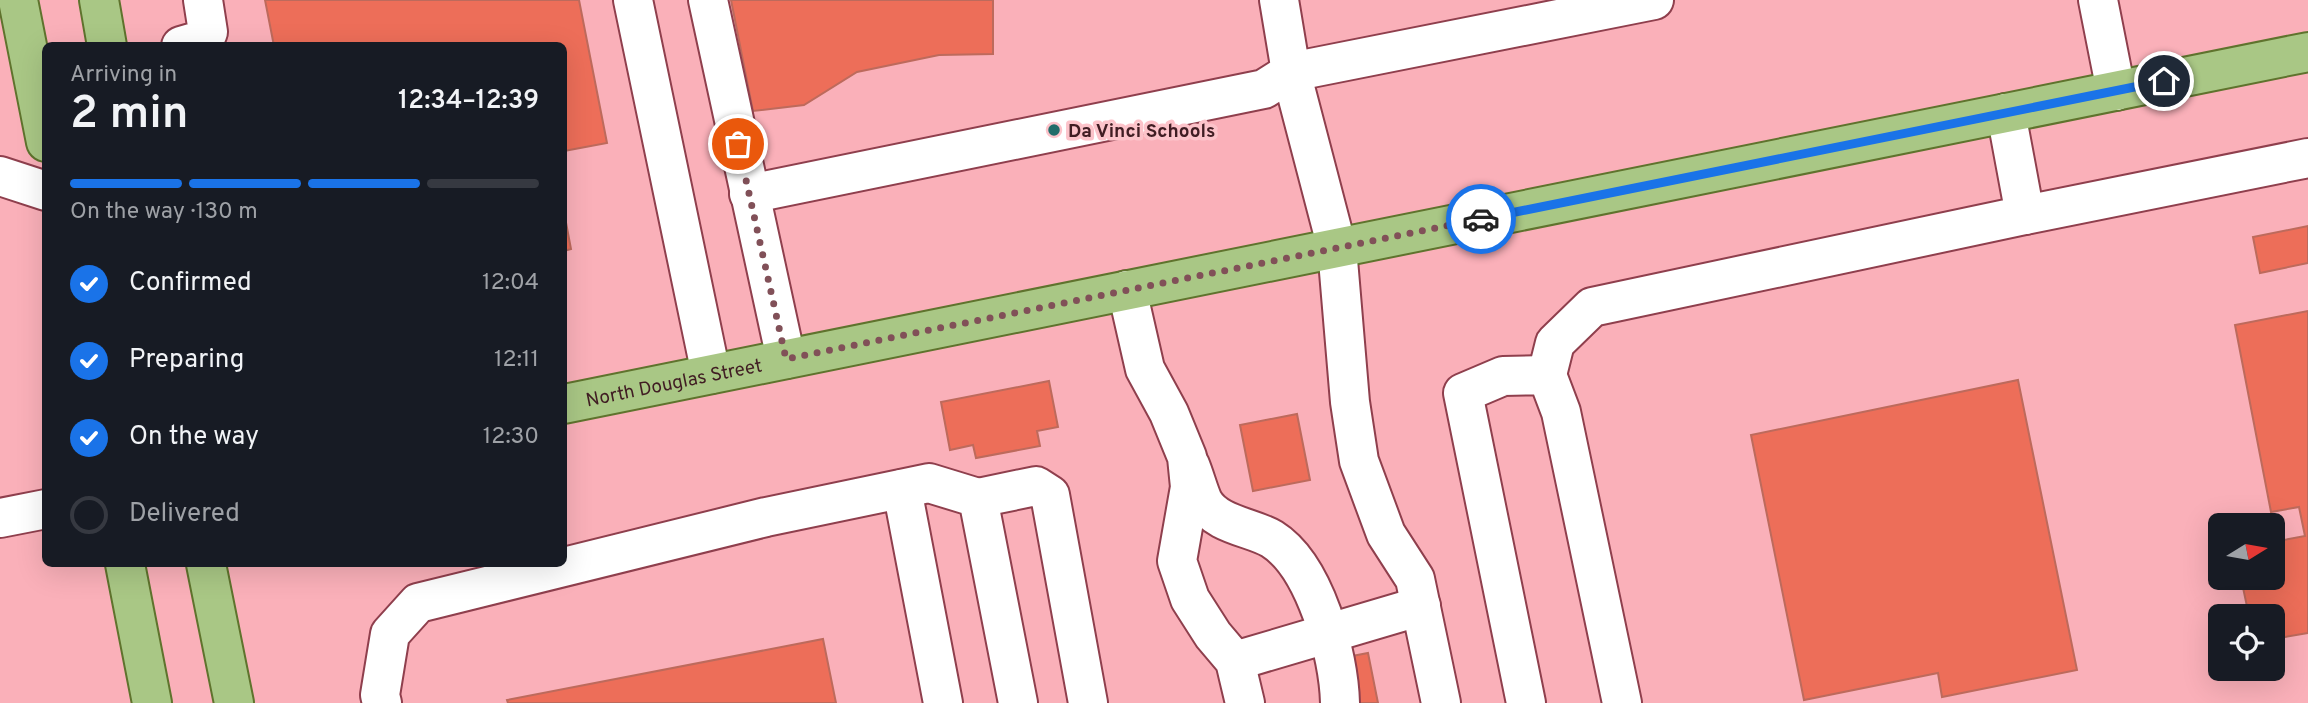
<!DOCTYPE html>
<html lang="en">
<head>
<meta charset="utf-8">
<style>
  body { margin:0; font-family:Overpass,sans-serif; background:#20242c; color:#f1f3f6; height:100vh; display:flex; flex-direction:column; font-size:26px; white-space:nowrap }
  * { box-sizing:border-box; margin:0 }
  p { font-size:23px; color:#9ea1a6 }
  .icon { flex:none; width:38px; height:38px; fill:none; stroke:currentColor; stroke-width:2; stroke-linecap:round; stroke-linejoin:round }
  .map { position:relative; flex:1; overflow:hidden }
  .panel { position:absolute; left:42px; top:42px; width:525px; height:525px; display:flex; flex-direction:column; background:#171b24; border-radius:10px; box-shadow:0 7px 28px #0002 }
  .panel>* { flex:none }
  .needle { width:46px; rotate:79deg }
  .controls { position:absolute; left:2208px; top:513px; display:grid; gap:14px }
  .controls a { display:grid; place-items:center; width:77px; height:77px; border-radius:10px; background:#171b24; box-shadow:0 7px 28px #0002; font-size:35px }
  .pin { position:absolute; display:grid; place-items:center; width:60px; height:60px; color:#fff; margin:-30px; border:4px solid #fff; border-radius:50%; box-shadow:0 2px 7px #0007 }
  .courier { position:absolute; display:grid; place-items:center; width:70px; height:70px; margin:-35px; border:5px solid #1a73e8; border-radius:50%; background:#fff; color:#222; box-shadow:0 2px 9px #0007 }
  .head em { font-style:normal; font-weight:600 }
  .head div { display:flex; flex-direction:column-reverse }
  .head { display:flex; align-items:center; justify-content:space-between; height:119px; padding:0 28px }
  h1 { font-size:46px; font-weight:600; line-height:52px }
  .bar { display:grid; grid-template-columns:repeat(4,1fr); gap:10px 7px; align-content:center; height:84px; padding:0 28px }
  .bar i { height:9px; border-radius:5px; background:#363941 }
  .bar .on { background:#1a73e8 }
  .bar p { grid-column:span 4 }
  ol { padding:0 28px; list-style:none }
  li { display:flex; align-items:center; gap:21px; height:77px }
  li p { margin-inline-start:auto }
  li .icon { padding:7px; border-radius:50%; background:#1a73e8; color:#fff; stroke-width:4 }
  li:last-child { color:#9ea1a6 }
  li i { width:38px; height:38px; border:4px solid #363941; border-radius:50% }
  .map>svg:first-child { display:block }
</style>
</head>
<body>
<div class="map">
<svg width="2308" height="703" viewBox="0 0 2308 703">
  <rect width="100%" height="100%" fill="#fab0b9"/>
  <!-- building -->
  <g fill="#ed6e59" stroke="#bd6a5c" stroke-width="2">
    <polygon points="265,0 579,0 607,143 564,151 564,46 274,46"/>
    <polygon points="731,0 993,0 993,54 939,55 857,72 804,105 753,111"/>
    <polygon points="564,212 571,249 564,251"/>
    <polygon points="2308,226 2308,263 2260,273 2253,237"/>
    <polygon points="2308,311 2308,633 2273,639 2273,616 2249,616 2241,578 2273,578 2273,542 2305,536 2299,507 2271,512 2235,325"/>
    <polygon points="2018,380 2077,670 1942,697 1938,673 1804,700 1751,435"/>
    <polygon points="1049,381 1058,427 1037,431 1040,446 976,458 973,445 950,450 941,402"/>
    <polygon points="1297,414 1310,480 1253,491 1240,425"/>
    <polygon points="823,639 836,703 508,703 507,700"/>
    <polygon points="1368,653 1378,703 1324,703 1316,663"/>
  </g>
  <g fill="none" stroke-linecap="round" stroke-linejoin="round">
    <defs>
      <g id="minor">
        <polyline points="633,0 711,374"/>
        <polyline points="708,0 786,359"/>
        <polyline points="1279,0 1291,72 1337,248 1350,402 1359,461 1386,534 1415,579 1441,703"/>
        <polyline points="2098,0 2116,91"/>
        <polyline points="181,46 205,39 208,32 203,0"/>
        <polyline points="0,176 46,191"/>
        <polyline points="749,194 1264,89 1291,72 1654,0"/>
        <polyline points="2025,215 2308,158"/>
        <polyline points="1127,290 1145,369 1169,413 1187,457 1190,487 1177,561 1190,599 1213,635 1235,661 1245,703"/>
        <polyline points="1547,375 1555,343 1592,307 2025,215 2006,113"/>
        <path d="M 1190,465 C 1195,477 1198,490 1203,501 C 1216,525 1252,527 1272,539 C 1315,566 1339,655 1340,703"/>
        <polyline points="902,489 943,703"/>
        <polyline points="978,498 1036,486 1050,495 1088,703"/>
        <polyline points="0,518 46,509"/>
        <polyline points="1235,661 1421,606"/>
        <polyline points="382,703 380,695 390,634 418,603 766,517 929,483 978,498 1018,703"/>
        <polyline points="1526,703 1463,393 1503,376 1547,375 1561,412 1622,703"/>
      </g>
      <g id="major">
        <polyline points="18,0 46,142"/>
        <polyline points="99,0 107,46"/>
        <path id="s1" d="M 564,404 L 2308,52"/>
        <polyline points="125,564 152,703"/>
        <polyline points="206,564 234,703"/>
      </g>
    </defs>
    <!-- minor casing -->
    <use href="#minor" stroke="#8f3f4d" stroke-width="42"/>
    <!-- major casing -->
    <use href="#major" stroke="#5f732d" stroke-width="42"/>
    <!-- minor -->
    <use href="#minor" stroke="#fff" stroke-width="38"/>
    <!-- major -->
    <use href="#major" stroke="#a9c785" stroke-width="38"/>
  </g>
  <g fill="none" stroke-linecap="round" stroke-linejoin="round">
    <!-- done -->
    <polyline stroke="#815058" stroke-width="7" stroke-dasharray="0 12.6" points="738,144 786,359 1481,219"/>
    <!-- route -->
    <polyline stroke="#1a73e8" stroke-width="9" points="1481,219 2164,81"/>
  </g>
  <!-- markers -->
  <circle fill="#226d6a" stroke="#fcc3ca" stroke-width="2.5" cx="1054" cy="130" r="7"/>
  <g text-anchor="middle" stroke-width="7" stroke-linejoin="round" paint-order="stroke">
    <!-- poi labels -->
    <g font-size="19" font-weight="bold" fill="#401d23" stroke="#fcc3ca" text-anchor="start">
      <text x="1068" y="137">Da Vinci Schools</text>
    </g>
    <!-- street labels -->
    <g font-size="19" fill="#401d23" stroke="#fcc3ca">
      <text dy="7" stroke="none"><textPath href="#s1" startOffset="112">North Douglas Street</textPath></text>
    </g>
  </g>
</svg>
<div class="controls">
<a><svg class="needle" viewBox="-14 -14 28 28"><path d="M0-13l5 13h-10z" fill="#e53935"/><path d="M0 13l5-13h-10z" fill="#9ea1a6"/></svg></a>
<a><svg class="icon" aria-label="locate" viewBox="0 0 24 24"><circle cx="12" cy="12" r="6"/><path d="M12 2v4M12 18v4M2 12h4M18 12h4"/></svg></a>
</div>
<div class="pin" style="left:738px;top:144px;background:#ea580c"><svg class="icon" aria-label="bag" viewBox="0 0 24 24"><path d="M5 8h14l-1 12H6zM9 8a3 3 0 0 1 6 0"/></svg></div>
<div class="pin" style="left:2164px;top:81px;background:#1f2937"><svg class="icon" aria-label="home" viewBox="0 0 24 24"><path d="M3 11l9-7 9 7M6 9v11h12V9"/></svg></div>
<div class="courier" style="left:1481px;top:219px"><svg class="icon" aria-label="car" viewBox="0 0 24 24"><path d="M5 17H2v-5l4-1 3-4h7l3 4 3 1v5h-3M9 17h6M6 11h13"/><circle cx="7" cy="17" r="2"/><circle cx="17" cy="17" r="2"/></svg></div>
<section class="panel">
<div class="head"><div><h1>2 min</h1><p>Arriving in</p></div><em>12:34–12:39</em></div>
<div class="bar"><i class="on"></i><i class="on"></i><i class="on"></i><i></i><p>On the way · 130 m</p></div>
<ol>
<li><svg class="icon" aria-label="check" viewBox="0 0 24 24"><path d="M5 12l5 5 9-10"/></svg>Confirmed<p>12:04</p></li>
<li><svg class="icon" aria-label="check" viewBox="0 0 24 24"><path d="M5 12l5 5 9-10"/></svg>Preparing<p>12:11</p></li>
<li><svg class="icon" aria-label="check" viewBox="0 0 24 24"><path d="M5 12l5 5 9-10"/></svg>On the way<p>12:30</p></li>
<li><i></i>Delivered</li>
</ol>
</section>
</div>
</body>
</html>
